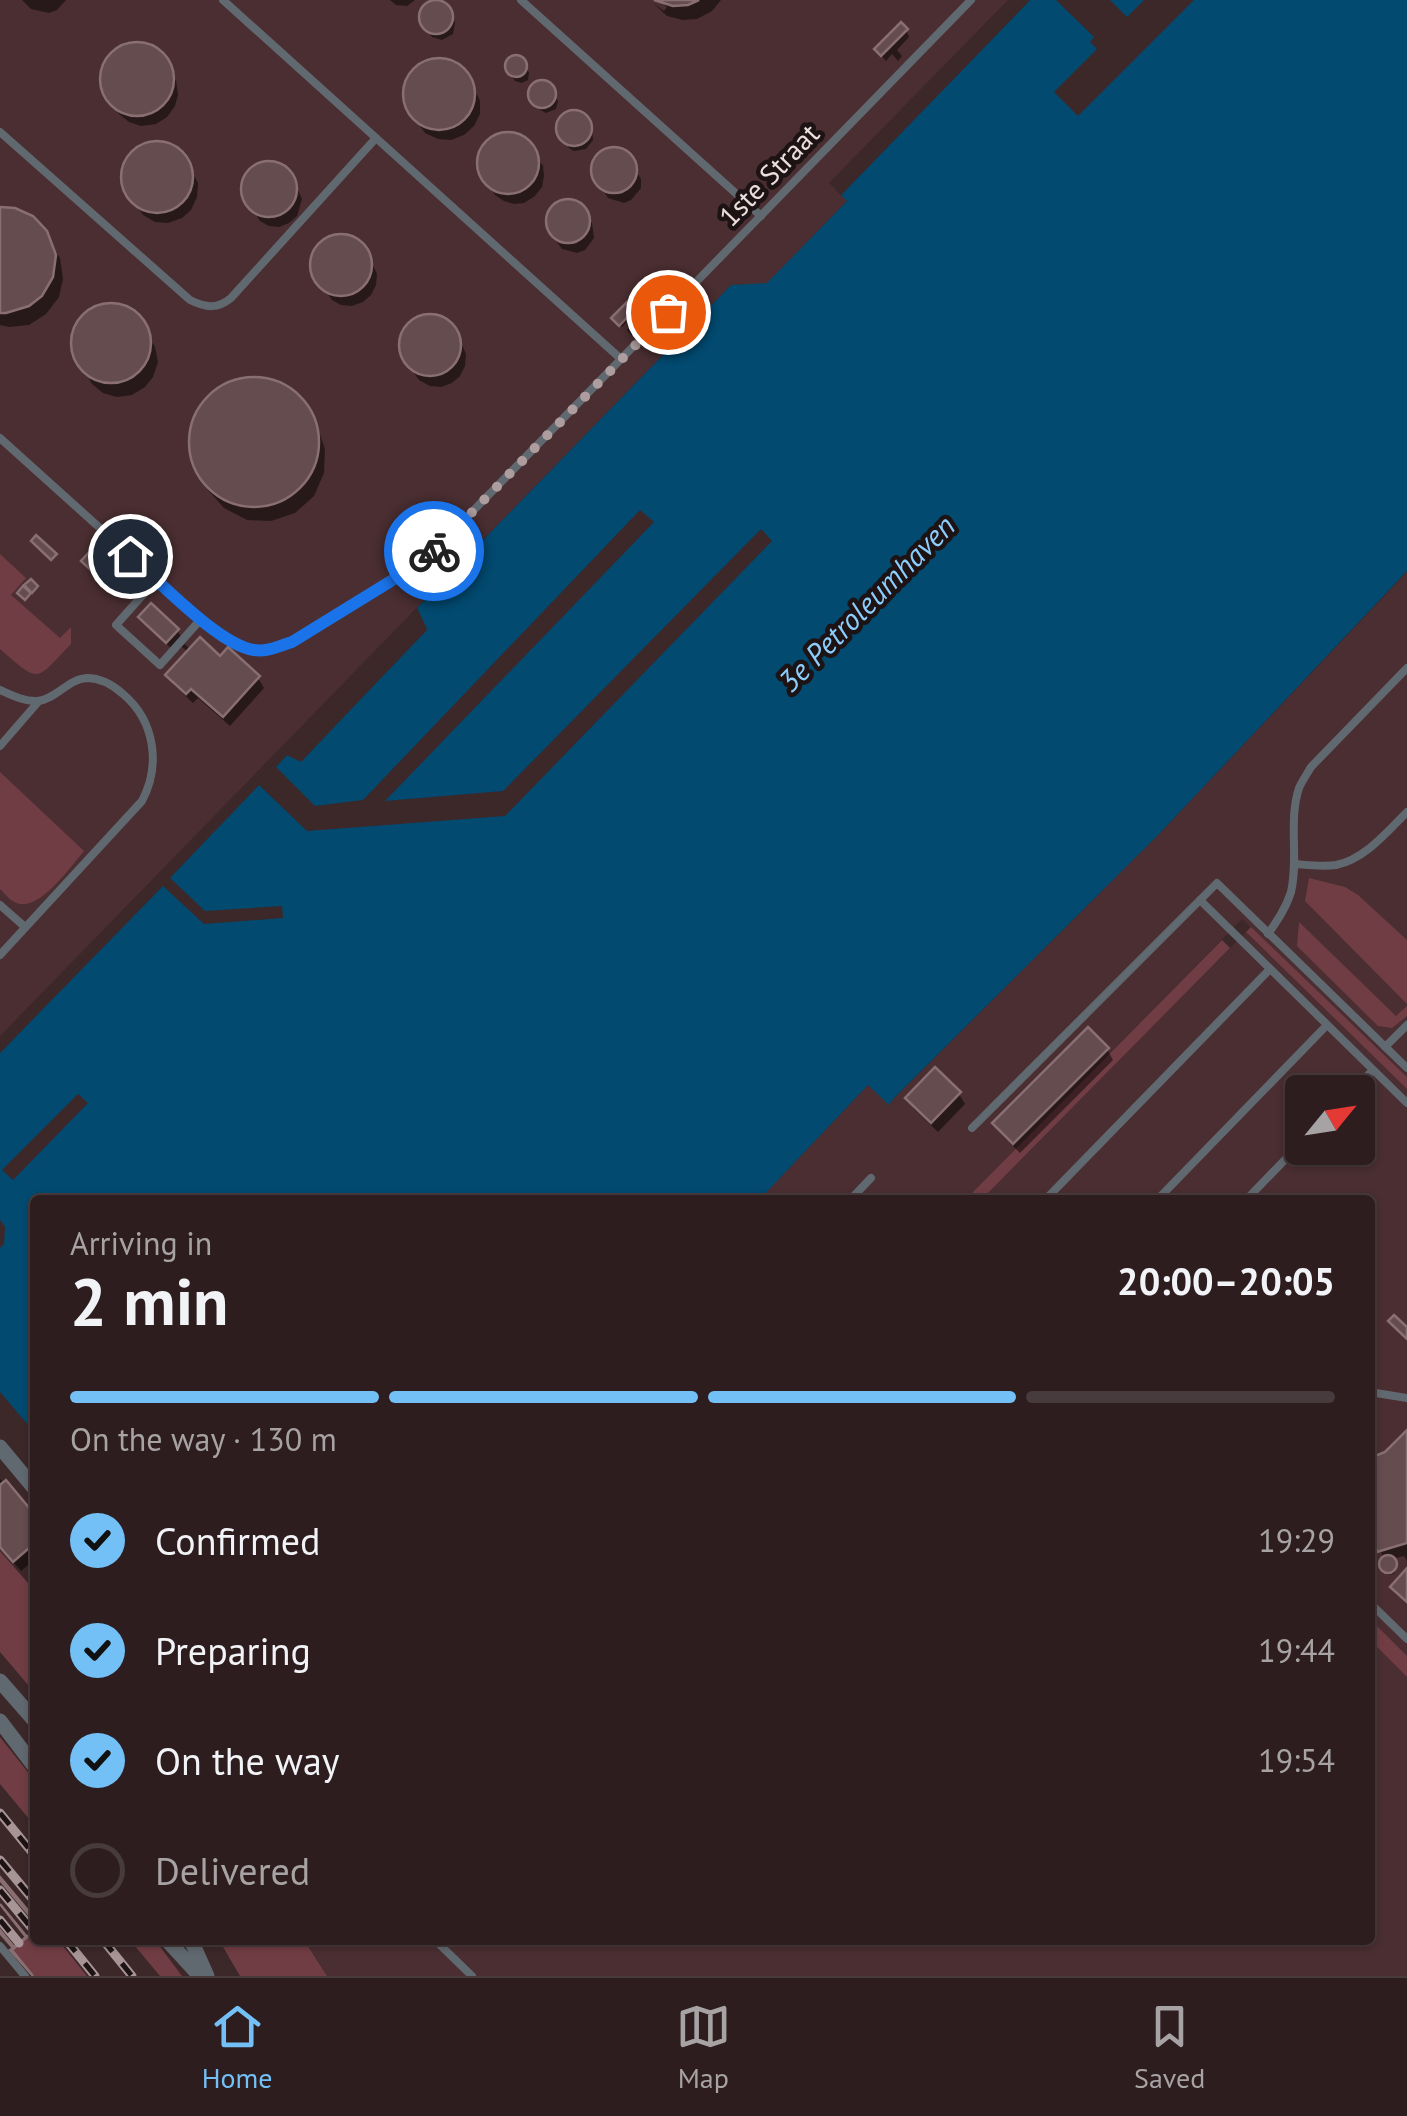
<!DOCTYPE html>
<html lang="en">
<head>
<meta charset="utf-8">
<style>
  body { margin:0; font-family:"PT Sans",sans-serif; background:#392a2c; color:#f1f3f6; height:100vh; display:flex; flex-direction:column; font-size:38px; white-space:nowrap }
  * { box-sizing:border-box; margin:0 }
  p { font-size:32px; color:#a7a2a4 }
  .icon { flex:none; width:55px; height:55px; fill:none; stroke:currentColor; stroke-width:2; stroke-linecap:round; stroke-linejoin:round }
  .map { position:relative; flex:1; overflow:hidden }
  .drawer { position:absolute; left:30px; top:1195px; width:1345px; height:750px; display:flex; flex-direction:column; background:#2d1d1f; border-radius:10px; box-shadow:0 2px 8px #0004,0 0 0 2px #483b3d }
  .drawer>* { flex:none }
  .needle { width:65px; rotate:60deg }
  .tools { position:absolute; left:1285px; top:1075px; display:grid; gap:20px }
  .tools a { display:grid; place-items:center; width:90px; height:90px; border-radius:10px; background:#2d1d1f; box-shadow:0 2px 8px #0004,0 0 0 2px #483b3d; font-size:50px }
  .pin { position:absolute; display:grid; place-items:center; width:85px; height:85px; color:#fff; margin:-42px; border:5px solid #fff; border-radius:50%; box-shadow:0 2px 10px #0007 }
  .courier { position:absolute; display:grid; place-items:center; width:100px; height:100px; margin:-50px; border:8px solid #1a73e8; border-radius:50%; background:#fff; color:#222; box-shadow:0 2px 12px #0007 }
  .headline em { font-style:normal; font-weight:600 }
  .headline div { display:flex; flex-direction:column-reverse }
  .headline { display:flex; align-items:center; justify-content:space-between; height:170px; padding:0 40px }
  h1 { font-size:65px; font-weight:600; line-height:75px }
  .bar { display:grid; grid-template-columns:repeat(4,1fr); gap:15px 10px; align-content:center; height:120px; padding:0 40px }
  .bar i { height:12px; border-radius:8px; background:#483b3d }
  .bar .on { background:#73c0f6 }
  .bar p { grid-column:span 4 }
  ol { padding:0 40px; list-style:none }
  li { display:flex; align-items:center; gap:30px; height:110px }
  li p { margin-inline-start:auto }
  li .icon { padding:10px; border-radius:50%; background:#73c0f6; color:#111; stroke-width:4 }
  li:last-child { color:#a7a2a4 }
  li i { width:55px; height:55px; border:5px solid #483b3d; border-radius:50% }
  .tabs { display:flex; justify-content:space-around; align-items:center; height:140px; border-top:2px solid #483b3d; background:#2d1d1f; font-size:28px; color:#a7a2a4 }
  .tabs a { display:grid; justify-items:center; gap:5px }
  .tabs .on { color:#73c0f6 }
  .map>svg:first-child { display:block }
</style>
</head>
<body>
<div class="map">
<svg width="1407" height="1976" viewBox="0 0 1407 1976">
  <rect width="100%" height="100%" fill="#3c2729"/>
  <!-- built -->
  <g fill="#4a2e31" fill-rule="evenodd">
    <polygon points="0,0 1008,0 829,183 847,201 767,284 731,285 0,1036"/>
    <polygon points="1407,572 1407,1077 1242,919 965,1200 759,1200 868,1085 890,1104 894,1098 1158,835"/>
    <path d="M 1246,932 L 1407,1089 L 1407,1656 L 1370,1619 L 1370,1200 L 980,1200 ZM 1302,1092 L 1358,1092 L 1358,1148 L 1302,1148 Z"/>
    <polygon points="1370,1640 1407,1677 1407,1976 327,1976 304,1940 1370,1940"/>
  </g>
  <!-- green -->
  <g fill="#713d44">
    <path d="M 0,554 L 26,578 L 11,595 L 60,638 L 71,627 L 71,644 C 35,681 41,685 0,649 Z"/>
    <path d="M 0,772 L 84,851 C 71,866 42,908 20,904 C 12,903 6,895 0,889 Z"/>
    <polygon points="1309,878 1345,887 1358,895 1407,940 1407,1004 1305,901"/>
    <polygon points="1299,922 1396,1016 1407,1006 1407,1016 1392,1028 1378,1026 1297,946"/>
    <polygon points="1251,927 1407,1077 1407,1089 1246,932"/>
    <polygon points="1222,940 1230,948 981,1200 965,1200"/>
    <polygon points="0,1551 35,1591 35,1693 0,1652"/>
    <polygon points="1370,1619 1407,1656 1407,1677 1370,1640"/>
    <polygon points="0,1737 35,1781 35,1826 0,1784"/>
    <polygon points="35,1930 35,1940 58,1940 87,1976 33,1976 12,1949"/>
    <polygon points="130,1940 155,1940 182,1976 160,1976"/>
    <polygon points="219,1940 304,1940 327,1976 240,1976"/>
  </g>
  <!-- water -->
  <polygon fill="#024a70" points="1030,0 1407,0 1407,571 1158,835 894,1098 889,1105 868,1085 759,1200 35,1200 35,1433 0,1392 0,1248 4,1244 5,1227 0,1220 0,1053 287,755 301,761 427,630 417,608 731,285 767,283 847,201 841,195"/>
  <!-- pier -->
  <g fill="#3c2729">
    <polygon points="1023,0 1030,0 841,195 837,191"/>
    <polygon points="1056,0 1110,0 1127,17 1144,0 1194,0 1078,116 1054,92 1097,49 1090,42 1094,37"/>
    <polygon points="640,510 654,522 385,801 503,791 761,529 772,541 505,816 307,831 259,785 170,878 205,911 282,906 283,918 204,924 163,886 0,1053 0,1046 284,752 289,750 300,756 421,629 413,611 417,608 427,629 301,762 287,755 276,767 315,806 363,800"/>
    <polygon points="78,1094 88,1103 13,1180 2,1170"/>
  </g>
  <!-- shadow -->
  <g fill="#0007">
    <polygon points="22,0 66,0 57,10 49,13 31,9"/>
    <polygon points="390,0 415,0 407,6 396,5"/>
    <polygon points="658,0 721,0 712,11 697,19 683,20 667,16 653,3 664,11 667,7"/>
    <polygon points="433,2 444,5 455,22 453,34 442,40 432,37 421,19 424,8"/>
    <polygon points="906,30 909,37 897,50 902,56 898,61 892,54 886,61 881,55"/>
    <polygon points="139,45 150,48 163,57 176,80 178,95 175,106 167,117 156,124 141,126 129,122 119,114 104,89 103,77 106,63 114,53 126,47"/>
    <polygon points="515,57 522,59 529,73 528,80 522,83 515,81 507,68 509,61"/>
    <polygon points="434,60 446,60 458,65 468,75 480,101 480,114 474,126 464,135 451,140 438,139 425,133 409,110 405,97 407,84 412,73 422,65"/>
    <polygon points="542,82 550,86 558,101 556,109 546,113 537,108 531,94 533,87"/>
    <polygon points="578,113 588,121 592,129 593,140 586,149 574,151 569,148 559,133 559,123 566,114"/>
    <polygon points="508,134 519,137 529,143 543,166 544,176 542,187 535,196 524,203 514,204 504,201 495,195 481,172 480,164 483,151 489,142 498,136"/>
    <polygon points="152,143 165,144 175,148 185,158 198,183 197,197 191,210 182,218 168,223 155,222 143,215 128,194 123,181 124,167 130,157 140,148"/>
    <polygon points="611,150 626,154 641,179 641,188 631,200 624,203 608,198 596,180 594,165 603,152"/>
    <polygon points="266,164 276,165 284,169 292,177 302,199 297,216 289,223 279,227 269,226 260,221 247,201 244,191 245,182 250,174 257,168"/>
    <polygon points="573,202 580,205 592,223 594,238 585,250 577,253 562,249 557,242 550,230 549,215 558,204"/>
    <polygon points="0,210 50,242 60,258 63,279 59,297 46,314 29,325 9,327 0,325"/>
    <polygon points="337,237 349,238 358,242 366,250 377,274 376,285 371,295 363,302 352,306 341,305 332,300 316,278 313,267 314,257 319,247 328,240"/>
    <polygon points="114,306 128,310 140,319 155,347 158,362 153,377 145,387 132,395 117,397 103,393 92,384 76,355 74,342 77,327 85,316 99,308"/>
    <polygon points="638,306 639,308 622,327 616,321"/>
    <polygon points="426,316 438,317 448,322 456,331 466,354 465,366 460,376 452,383 441,387 430,386 419,380 405,360 402,349 402,338 407,328 416,320"/>
    <polygon points="631,325 636,331 632,336 627,330"/>
    <polygon points="245,380 270,382 291,391 308,410 317,426 325,449 324,473 314,496 295,513 271,521 247,520 224,508 208,490 199,474 191,451 193,426 203,404 221,388"/>
    <polygon points="84,562 116,572 120,579 111,589 87,568"/>
    <polygon points="141,618 177,630 181,637 179,639 191,650 220,659 258,678 264,688 230,726 198,698 193,703 174,685 168,675 189,653 176,642 171,648 145,624"/>
    <polygon points="1107,1049 1113,1060 1020,1153 1001,1134 995,1123"/>
    <polygon points="959,1094 965,1104 938,1132 914,1109 908,1098"/>
    <polygon points="1407,1434 1407,1561 1404,1556 1392,1559 1396,1571 1393,1574 1388,1575 1382,1568 1381,1562 1384,1559 1370,1524 1370,1469"/>
    <polygon points="0,1479 35,1518 35,1559 21,1571 0,1547"/>
  </g>
  <!-- building -->
  <g fill="#644c4f" stroke="#896f72" stroke-width="2.5">
    <circle cx="436" cy="17" r="17"/>
    <polygon points="654,0 699,0 688,5 673,6"/>
    <polygon points="901,22 908,29 881,56 874,49"/>
    <circle cx="137" cy="79" r="37"/>
    <circle cx="516" cy="66" r="11"/>
    <circle cx="439" cy="94" r="36"/>
    <circle cx="542" cy="94" r="14"/>
    <circle cx="574" cy="128" r="18"/>
    <circle cx="508" cy="163" r="31"/>
    <circle cx="157" cy="177" r="36"/>
    <circle cx="614" cy="170" r="23"/>
    <circle cx="269" cy="189" r="28"/>
    <circle cx="568" cy="221" r="22"/>
    <polygon points="0,207 15,208 33,216 47,231 56,255 53,277 42,296 29,306 6,313 0,313"/>
    <circle cx="341" cy="265" r="31"/>
    <polygon points="632,297 640,304 619,326 611,318"/>
    <circle cx="111" cy="343" r="40"/>
    <circle cx="430" cy="345" r="31"/>
    <circle cx="254" cy="442" r="65"/>
    <polygon points="36,535 57,554 51,560 31,541"/>
    <polygon points="93,548 118,571 106,584 81,561"/>
    <polygon points="31,579 38,586 32,593 24,585"/>
    <polygon points="23,586 31,593 25,600 17,593"/>
    <polygon points="151,603 179,629 166,643 138,617"/>
    <polygon points="200,637 220,656 228,647 260,676 223,717 191,689 186,694 165,675"/>
    <polygon points="1088,1027 1109,1048 1013,1144 992,1123"/>
    <polygon points="935,1067 961,1092 931,1123 905,1098"/>
    <polygon points="1394,1315 1407,1327 1407,1339 1388,1321"/>
    <polygon points="1407,1430 1407,1543 1377,1552 1370,1530 1370,1458 1385,1452"/>
    <polygon points="6,1480 35,1515 35,1543 13,1562 0,1547 0,1485"/>
    <circle cx="1388" cy="1564" r="9"/>
    <polygon points="1407,1568 1407,1602 1390,1587"/>
    <polygon points="0,1877 35,1919 35,1922 0,1880"/>
    <polygon points="0,1904 27,1937 35,1930 12,1950 33,1976 10,1950 13,1948 0,1933 0,1930 14,1947 26,1937"/>
  </g>
  <g fill="none" stroke-linecap="round" stroke-linejoin="round">
    <!-- service -->
    <g stroke="#616970" stroke-width="8">
      <polyline points="223,0 621,359"/>
      <polyline points="521,0 761,216"/>
      <path d="M 0,132 L 190,300 C 206,308 218,309 231,298 L 376,138"/>
      <polyline points="0,438 222,638 240,647 258,651 292,642 430,555 971,0"/>
      <polyline points="157,579 116,625 160,665 201,619"/>
      <path d="M 0,690 C 11,695 25,702 38,701 C 56,699 68,679 87,678 C 101,678 113,685 123,694 C 155,721 161,765 142,801 L 0,955"/>
      <polyline points="0,746 39,701"/>
      <path d="M 1295,864 C 1308,865 1322,867 1336,865 C 1365,859 1387,832 1407,812"/>
      <polyline points="1200,900 1407,1103"/>
      <polyline points="0,905 25,927"/>
      <path d="M 1268,934 C 1277,921 1286,908 1291,892 C 1299,858 1288,821 1299,788 C 1302,781 1307,774 1311,767 L 1407,668"/>
      <polyline points="1385,1047 1407,1025"/>
      <polyline points="1351,1092 1373,1070"/>
      <polyline points="972,1128 1217,883 1407,1068"/>
      <polyline points="850,1200 871,1178"/>
      <polyline points="1045,1200 1270,969"/>
      <polyline points="1157,1200 1327,1025"/>
      <polyline points="1246,1200 1302,1142"/>
      <polyline points="1370,1392 1407,1398"/>
      <polyline points="1370,1603 1407,1639"/>
      <polyline points="435,1940 472,1976"/>
      <polyline points="0,1946 25,1976"/>
    </g>
    <!-- minor -->
    <g stroke="#616970" stroke-width="15">
      <polyline points="0,1447 35,1489"/>
      <polyline points="0,1681 35,1721"/>
      <polyline points="0,1721 35,1767"/>
      <polyline points="167,1940 200,1976"/>
      <polyline points="191,1940 207,1976"/>
    </g>
    <defs>
      <g id="rail">
        <polyline points="0,1813 35,1856"/>
        <polyline points="0,1860 35,1902"/>
        <polyline points="0,1890 34,1931"/>
        <polyline points="0,1920 19,1943"/>
        <polyline points="66,1940 95,1976"/>
        <polyline points="103,1940 132,1976"/>
      </g>
    </defs>
    <!-- rail casing -->
    <use href="#rail" stroke="#a69496" stroke-width="9"/>
    <!-- rail -->
    <use href="#rail" stroke="#1d1314" stroke-width="5" stroke-dasharray="15" stroke-linecap="butt"/>
  </g>
  <g fill="none" stroke-linecap="round" stroke-linejoin="round">
    <!-- done -->
    <polyline stroke="#ae9d9f" stroke-width="10" stroke-dasharray="0 18" points="434,551 668,312"/>
    <!-- route -->
    <path stroke="#1a73e8" stroke-width="12" d="M 130,556 C 159,581 219,645 254,650 C 267,652 279,646 292,642 L 417,565 L 434,551"/>
  </g>
  <g text-anchor="middle" stroke-width="9" stroke-linejoin="round" paint-order="stroke">
    <!-- street labels -->
    <g font-size="28" fill="#ecddde" stroke="#1d1314">
      <text transform="translate(769 175) rotate(-46)" y="10">1ste Straat</text>
    </g>
    <!-- water labels -->
    <g font-size="30" font-style="italic" fill="#8bcefd" stroke="#1d1314">
      <text transform="translate(867 604) rotate(-45)" y="10">3e Petroleumhaven</text>
    </g>
  </g>
</svg>
<div class="tools">
<a><svg class="needle" viewBox="-14 -14 28 28"><path d="M0-13l5 13h-10z" fill="#e53935"/><path d="M0 13l5-13h-10z" fill="#a7a2a4"/></svg></a>
</div>
<div class="pin" style="left:668px;top:312px;background:#ea580c"><svg class="icon" aria-label="bag" viewBox="0 0 24 24"><path d="M5 8h14l-1 12H6zM9 8a3 3 0 0 1 6 0"/></svg></div>
<div class="pin" style="left:130px;top:556px;background:#1f2937"><svg class="icon" aria-label="home" viewBox="0 0 24 24"><path d="M3 11l9-7 9 7M6 9v11h12V9"/></svg></div>
<div class="courier" style="left:434px;top:551px"><svg class="icon" aria-label="bike" viewBox="0 0 24 24"><circle cx="6" cy="16" r="4"/><circle cx="18" cy="16" r="4"/><path d="M6 16l4-8h5l3 8M10 8l3 8H6M13 5h3"/></svg></div>
<section class="drawer">
<div class="headline"><div><h1>2 min</h1><p>Arriving in</p></div><em>20:00–20:05</em></div>
<div class="bar"><i class="on"></i><i class="on"></i><i class="on"></i><i></i><p>On the way · 130 m</p></div>
<ol>
<li><svg class="icon" aria-label="check" viewBox="0 0 24 24"><path d="M5 12l5 5 9-10"/></svg>Confirmed<p>19:29</p></li>
<li><svg class="icon" aria-label="check" viewBox="0 0 24 24"><path d="M5 12l5 5 9-10"/></svg>Preparing<p>19:44</p></li>
<li><svg class="icon" aria-label="check" viewBox="0 0 24 24"><path d="M5 12l5 5 9-10"/></svg>On the way<p>19:54</p></li>
<li><i></i>Delivered</li>
</ol>
</section>
</div>
<nav class="tabs">
<a class="on"><svg class="icon" aria-label="home" viewBox="0 0 24 24"><path d="M3 11l9-7 9 7M6 9v11h12V9"/></svg>Home</a>
<a><svg class="icon" aria-label="map" viewBox="0 0 24 24"><path d="M3 6l6-2 6 2 6-2v14l-6 2-6-2-6 2zM9 4v14M15 6v14"/></svg>Map</a>
<a><svg class="icon" aria-label="saved" viewBox="0 0 24 24"><path d="M7 4h10v16l-5-4-5 4z"/></svg>Saved</a>
</nav>
</body>
</html>
